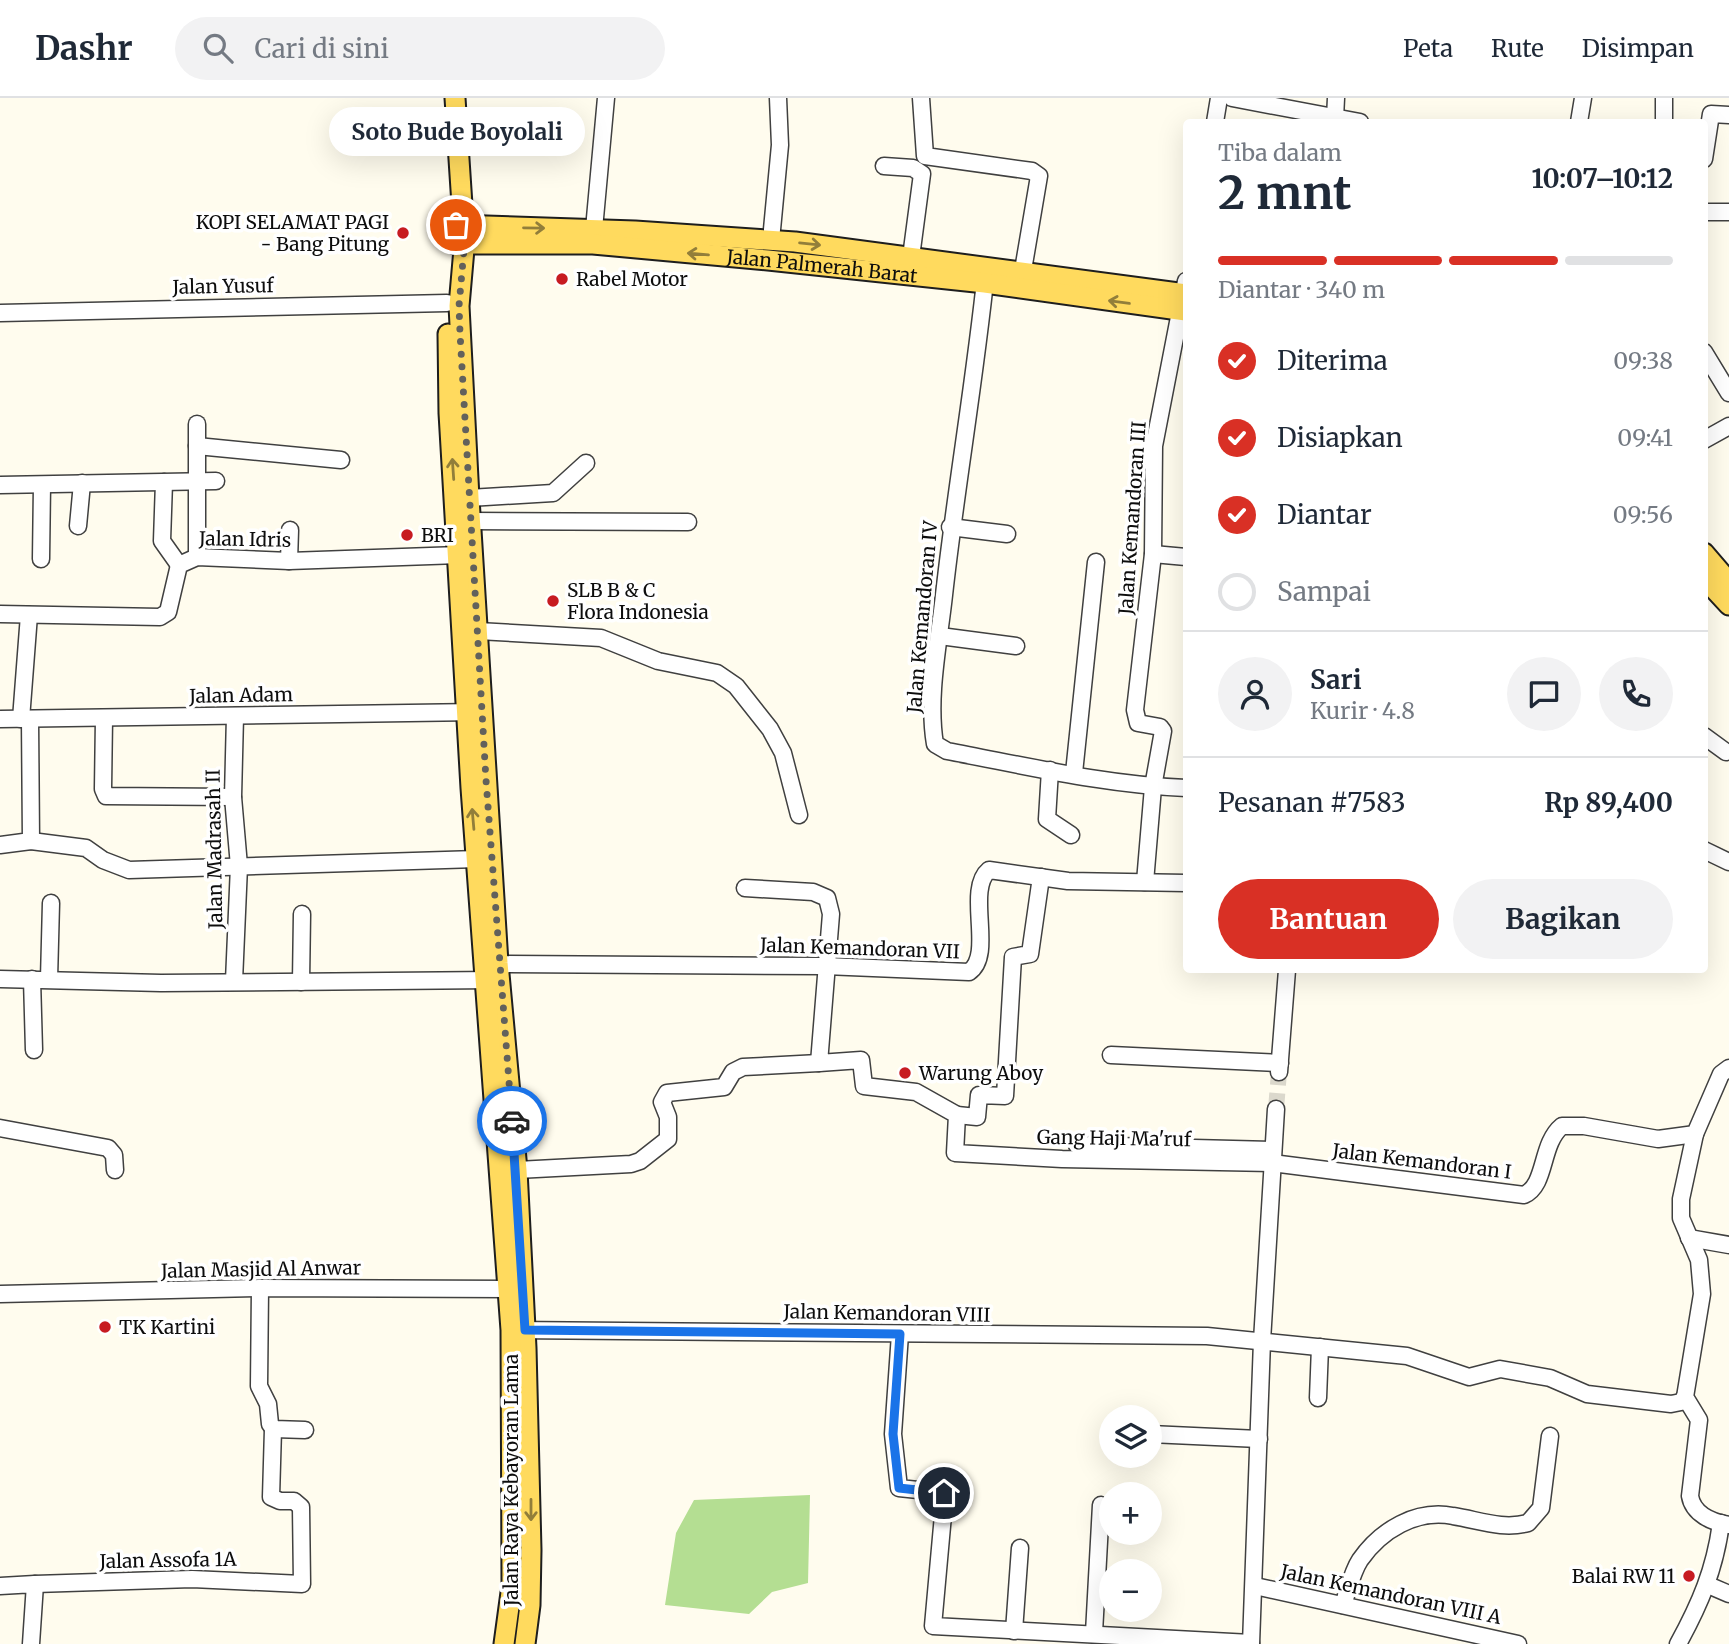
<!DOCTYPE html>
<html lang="id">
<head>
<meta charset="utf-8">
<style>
  body { margin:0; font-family:Merriweather,serif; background:#f2f2f3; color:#1f2937; height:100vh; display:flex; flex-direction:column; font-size:26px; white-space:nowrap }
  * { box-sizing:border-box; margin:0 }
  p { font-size:23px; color:#747a83 }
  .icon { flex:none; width:38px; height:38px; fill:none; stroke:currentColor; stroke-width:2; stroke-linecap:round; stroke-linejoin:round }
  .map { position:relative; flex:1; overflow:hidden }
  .details { position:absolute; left:1183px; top:21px; width:525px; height:854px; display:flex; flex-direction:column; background:#fff; border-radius:7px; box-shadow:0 7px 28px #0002 }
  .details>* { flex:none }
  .buttons { position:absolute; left:1099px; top:1307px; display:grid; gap:14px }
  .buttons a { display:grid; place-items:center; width:63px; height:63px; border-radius:50%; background:#fff; box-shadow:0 7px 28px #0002; font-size:35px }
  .pin { position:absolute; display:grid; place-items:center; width:60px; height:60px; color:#fff; margin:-30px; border:4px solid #fff; border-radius:50%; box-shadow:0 2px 7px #0007 }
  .courier { position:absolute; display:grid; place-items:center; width:70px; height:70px; margin:-35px; border:5px solid #1a73e8; border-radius:50%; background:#fff; color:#222; box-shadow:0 2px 9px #0007 }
  .bubble { position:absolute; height:49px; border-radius:24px; background:#fff; box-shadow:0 7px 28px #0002; font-size:23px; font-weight:700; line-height:49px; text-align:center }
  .summary em { font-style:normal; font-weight:700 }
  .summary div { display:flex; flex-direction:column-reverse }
  .summary { display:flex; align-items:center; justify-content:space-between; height:119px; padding:0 35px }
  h1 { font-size:46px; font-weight:700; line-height:52px }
  .bar { display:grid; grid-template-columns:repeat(4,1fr); gap:10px 7px; align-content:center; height:84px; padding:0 35px }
  .bar i { height:9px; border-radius:5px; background:#e0e1e3 }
  .bar .current { background:#d93025 }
  .bar p { grid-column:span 4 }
  .line { display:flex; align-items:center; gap:18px; padding:0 35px; border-top:2px solid #e0e1e3 }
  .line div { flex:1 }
  .round { display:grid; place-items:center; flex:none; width:74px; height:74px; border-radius:37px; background:#f2f2f3 }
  ol { padding:0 35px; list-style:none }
  li { display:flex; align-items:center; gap:21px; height:77px }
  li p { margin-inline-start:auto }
  li .icon { padding:7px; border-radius:50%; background:#d93025; color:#fff; stroke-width:4 }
  li:last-child { color:#747a83 }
  li i { width:38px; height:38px; border:4px solid #e0e1e3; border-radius:50% }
  .button { display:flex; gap:14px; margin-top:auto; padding:14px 35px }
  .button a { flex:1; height:80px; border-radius:42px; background:#d93025; color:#fff; font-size:28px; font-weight:700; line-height:80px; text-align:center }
  .button a+a { background:#f2f2f3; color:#1f2937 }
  header { display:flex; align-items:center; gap:42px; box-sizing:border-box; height:98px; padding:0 35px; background:#fff; border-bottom:2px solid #e0e1e3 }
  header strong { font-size:33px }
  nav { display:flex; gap:38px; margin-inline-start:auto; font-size:24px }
  .search { width:490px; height:63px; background:#f2f2f3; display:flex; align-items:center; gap:18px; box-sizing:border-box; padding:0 24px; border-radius:38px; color:#747a83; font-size:26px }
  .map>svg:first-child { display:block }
</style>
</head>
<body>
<header>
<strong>Dashr</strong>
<div class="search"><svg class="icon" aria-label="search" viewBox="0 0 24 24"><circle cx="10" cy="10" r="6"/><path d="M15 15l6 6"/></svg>Cari di sini</div>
<nav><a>Peta</a><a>Rute</a><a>Disimpan</a></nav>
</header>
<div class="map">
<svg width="1729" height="1546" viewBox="0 0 1729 1546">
  <rect width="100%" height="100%" fill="#fffcee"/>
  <!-- forest -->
  <polygon fill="#b4de92" points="810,1397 808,1485 772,1494 749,1516 665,1507 676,1435 694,1402"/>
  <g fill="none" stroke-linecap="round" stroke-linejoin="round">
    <!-- minor-tunnel -->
    <polyline stroke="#dbd8cc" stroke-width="16" stroke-dasharray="16 8" stroke-linecap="butt" points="1276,1011 1279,974"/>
    <defs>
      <g id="minor">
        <polyline points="921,0 925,58 1032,73 1039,78 1021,184"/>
        <polyline points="1232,0 1360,24"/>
        <polyline points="1664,0 1664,24"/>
        <polyline points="1335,20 1336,0"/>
        <polyline points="1215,24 1219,0"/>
        <polyline points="1579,24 1583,0"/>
        <polyline points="1704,61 1711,16 1729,17"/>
        <polyline points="884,68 913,70 922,76 911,159"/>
        <polyline points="1704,114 1729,114"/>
        <polyline points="594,131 606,0"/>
        <polyline points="771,142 780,47 778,0"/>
        <path d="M 986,174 C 975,282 956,389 944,497 C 939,544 927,599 935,646 L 947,653 C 1027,668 1105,687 1186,690"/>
        <polyline points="0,215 447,205"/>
        <polyline points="1704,254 1729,295"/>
        <polyline points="1704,342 1729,328"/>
        <polyline points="197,348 341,362"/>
        <polyline points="164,384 162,443 179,467"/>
        <polyline points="0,387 216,383"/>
        <polyline points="469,400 553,395 586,365"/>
        <polyline points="471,423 688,424"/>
        <polyline points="78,428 82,385"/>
        <polyline points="950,429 1007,436"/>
        <polyline points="1153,456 1186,459"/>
        <polyline points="197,459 197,326"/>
        <polyline points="41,461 42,387"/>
        <polyline points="289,463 290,432"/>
        <polyline points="0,516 160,519 168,514 179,467 197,459 289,463 459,457"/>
        <polyline points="478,533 601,540 658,563 717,575 736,588 770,631 783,655 799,717"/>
        <polyline points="940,538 1016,548"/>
        <polyline points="104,620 103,691 106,698 233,699"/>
        <polyline points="0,621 477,614"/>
        <polyline points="21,621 29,517"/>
        <polyline points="1704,638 1726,654"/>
        <polyline points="1050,672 1047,721 1071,737"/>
        <polyline points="1074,675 1096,464"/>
        <polyline points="31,743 86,750 103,762 129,772 477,761"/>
        <polyline points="0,747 31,743 30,621"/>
        <polyline points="1704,752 1729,764"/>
        <polyline points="1145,784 1153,689 1163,633 1160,629 1138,625 1135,612 1153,456 1154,348 1186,183"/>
        <path d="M 745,790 L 813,794 L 827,800 L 831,816 L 819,965 L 861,962 L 864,988 L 916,994 L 957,1017 L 955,1055 L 1062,1061 L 1272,1065 L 1524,1097 C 1547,1087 1540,1046 1562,1028 L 1584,1028 L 1658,1041 L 1695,1036 L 1721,976 L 1729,970"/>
        <path d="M 488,866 L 825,868 L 969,874 C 995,857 965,792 989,772 L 1068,783 L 1186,785"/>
        <polyline points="0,881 161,885 494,882"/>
        <polyline points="32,881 34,952"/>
        <polyline points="49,881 51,805"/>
        <polyline points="234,883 239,768 233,699 235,618"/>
        <polyline points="301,884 302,816"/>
        <polyline points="1111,957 1280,965"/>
        <polyline points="1279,974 1287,872"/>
        <polyline points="957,1017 977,1019 979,997 1005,998 1013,859 1030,856 1041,779"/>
        <polyline points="0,1030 108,1050 114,1057 115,1072"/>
        <path d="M 1695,1036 L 1681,1101 L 1681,1120 L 1699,1162 L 1702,1196 L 1685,1299 L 1699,1322 L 1690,1398 C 1693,1416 1712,1424 1729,1427"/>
        <polyline points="1077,1047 1273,1052"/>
        <polyline points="517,1072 631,1066 640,1063 668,1041 668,1019 662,1004 667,995 724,989 733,974 743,969 819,965"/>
        <polyline points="1689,1140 1729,1147"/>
        <polyline points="260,1190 259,1288 268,1306 270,1326 274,1331 305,1332"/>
        <polyline points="0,1196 260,1190 520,1191"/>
        <polyline points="513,1232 1207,1238 1407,1258 1469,1279 1500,1271 1550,1280 1587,1296 1671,1306 1681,1304 1685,1299"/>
        <polyline points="900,1236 893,1336 899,1390 956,1396"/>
        <polyline points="1318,1300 1320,1249"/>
        <polyline points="1150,1336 1259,1341"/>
        <polyline points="945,1395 933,1528 1251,1545"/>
        <polyline points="35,1486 192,1481 302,1486 301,1409 294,1403 280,1403 271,1399 273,1331"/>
        <polyline points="1708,1487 1729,1496"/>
        <polyline points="0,1488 35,1486 31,1546"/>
        <polyline points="1255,1488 1518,1546"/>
        <path d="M 1343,1507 C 1348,1493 1352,1474 1360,1462 C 1381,1432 1416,1411 1453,1418 C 1479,1422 1502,1432 1528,1425 L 1541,1410 L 1550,1338"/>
        <polyline points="1014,1533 1020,1450"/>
        <polyline points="1094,1535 1101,1407"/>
        <polyline points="1251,1546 1262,1243 1276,1011"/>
        <path d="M 1678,1546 C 1700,1506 1715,1471 1721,1425"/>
      </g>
      <g id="major">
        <polyline points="455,0 462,107 466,128 459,208 469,400 498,865 517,1072 526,1250 531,1452 530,1507 525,1546"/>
        <polyline points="456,127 635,133 795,144 1186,196"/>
        <path id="s1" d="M 455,146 L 593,146 L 768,162 L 985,185 L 1186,213"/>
        <polyline points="448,236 449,315 471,690 511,1232 512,1487 504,1546"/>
        <polyline points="1704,455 1729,484"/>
        <polyline points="1704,480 1729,507"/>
      </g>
    </defs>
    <!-- minor casing -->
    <use href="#minor" stroke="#404040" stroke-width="19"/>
    <!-- major casing -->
    <use href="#major" stroke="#1e1e1e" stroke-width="23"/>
    <!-- minor -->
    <use href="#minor" stroke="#fff" stroke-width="16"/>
    <!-- major -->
    <use href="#major" stroke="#ffda5e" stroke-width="19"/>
  </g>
  <!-- one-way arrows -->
  <defs><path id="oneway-shaft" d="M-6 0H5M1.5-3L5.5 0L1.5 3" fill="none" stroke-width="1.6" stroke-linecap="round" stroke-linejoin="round" transform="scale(1.75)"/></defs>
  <g stroke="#927e3a">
    <use href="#oneway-shaft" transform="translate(534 130) rotate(1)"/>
    <use href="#oneway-shaft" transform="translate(810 146) rotate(6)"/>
    <use href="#oneway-shaft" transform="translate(698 156) rotate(-175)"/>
    <use href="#oneway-shaft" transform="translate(1119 204) rotate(-172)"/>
    <use href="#oneway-shaft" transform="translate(453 371) rotate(-94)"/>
    <use href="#oneway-shaft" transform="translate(473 721) rotate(-95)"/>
    <use href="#oneway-shaft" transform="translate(531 1412) rotate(90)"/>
  </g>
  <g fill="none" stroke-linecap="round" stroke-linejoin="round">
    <!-- done -->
    <polyline stroke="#62615c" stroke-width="7" stroke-dasharray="0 12.6" points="456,127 466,128 459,208 460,235 486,682 512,1023"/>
    <!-- route -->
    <polyline stroke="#1a73e8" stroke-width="9" points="512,1023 525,1232 900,1236 893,1336 899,1390 944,1395"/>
  </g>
  <!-- markers -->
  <g fill="#c71b21" stroke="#fff" stroke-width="2.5">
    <circle cx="403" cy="135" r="7"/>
    <circle cx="562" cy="181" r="7"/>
    <circle cx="407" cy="437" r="7"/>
    <circle cx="553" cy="503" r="7"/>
    <circle cx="905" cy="975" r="7"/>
    <circle cx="105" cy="1229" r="7"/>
    <circle cx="1689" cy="1478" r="7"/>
  </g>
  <g text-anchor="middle" stroke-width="7" stroke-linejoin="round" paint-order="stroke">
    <!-- poi labels -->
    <g font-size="19" fill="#0d0d0d" stroke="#fff" text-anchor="start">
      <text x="389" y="131" text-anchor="end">KOPI SELAMAT PAGI<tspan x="389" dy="22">- Bang Pitung</tspan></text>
      <text x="576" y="188">Rabel Motor</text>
      <text x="421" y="444">BRI</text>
      <text x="567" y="499">SLB B &amp; C<tspan x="567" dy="22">Flora Indonesia</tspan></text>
      <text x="919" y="982">Warung Aboy</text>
      <text x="119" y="1236">TK Kartini</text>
      <text x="1675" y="1485" text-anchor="end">Balai RW 11</text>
    </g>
    <!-- street labels -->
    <g font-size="19" fill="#0d0d0d" stroke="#fff">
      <text dy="7" stroke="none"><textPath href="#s1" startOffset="368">Jalan Palmerah Barat</textPath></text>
      <text transform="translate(223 188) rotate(-1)" y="7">Jalan Yusuf</text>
      <text transform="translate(1132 420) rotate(-86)" y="7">Jalan Kemandoran III</text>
      <text transform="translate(245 441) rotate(1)" y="7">Jalan Idris</text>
      <text transform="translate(922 519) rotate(-85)" y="7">Jalan Kemandoran IV</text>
      <text transform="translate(241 597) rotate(-1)" y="7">Jalan Adam</text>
      <text transform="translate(214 751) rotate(-91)" y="7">Jalan Madrasah II</text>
      <text transform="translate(860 850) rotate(2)" y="7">Jalan Kemandoran VII</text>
      <text transform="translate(1114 1040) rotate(1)" y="7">Gang Haji Ma'ruf</text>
      <text transform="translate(1422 1063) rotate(7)" y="7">Jalan Kemandoran I</text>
      <text transform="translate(261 1171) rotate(-1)" y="7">Jalan Masjid Al Anwar</text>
      <text transform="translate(887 1215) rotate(1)" y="7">Jalan Kemandoran VIII</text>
      <text transform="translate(511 1382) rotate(-90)" y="7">Jalan Raya Kebayoran Lama</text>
      <text transform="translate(168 1462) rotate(-1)" y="7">Jalan Assofa 1A</text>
      <text transform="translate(1391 1496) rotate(12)" y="7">Jalan Kemandoran VIII A</text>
    </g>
  </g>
</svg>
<div class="buttons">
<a><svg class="icon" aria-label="layers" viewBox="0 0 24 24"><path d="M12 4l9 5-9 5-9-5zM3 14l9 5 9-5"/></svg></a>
<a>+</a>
<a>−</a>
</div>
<div class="pin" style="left:456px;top:127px;background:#ea580c"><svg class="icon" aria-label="bag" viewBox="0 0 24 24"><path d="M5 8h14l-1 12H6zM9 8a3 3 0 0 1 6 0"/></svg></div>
<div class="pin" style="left:944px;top:1395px;background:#1f2937"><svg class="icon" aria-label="home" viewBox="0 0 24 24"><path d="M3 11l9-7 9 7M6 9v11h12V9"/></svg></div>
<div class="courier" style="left:512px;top:1023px"><svg class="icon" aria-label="car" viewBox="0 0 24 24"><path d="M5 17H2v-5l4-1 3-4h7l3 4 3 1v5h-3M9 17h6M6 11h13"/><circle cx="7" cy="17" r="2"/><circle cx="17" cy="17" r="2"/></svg></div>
<div class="bubble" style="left:329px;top:9px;width:256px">Soto Bude Boyolali</div>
<section class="details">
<div class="summary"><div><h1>2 mnt</h1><p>Tiba dalam</p></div><em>10:07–10:12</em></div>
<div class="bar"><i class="current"></i><i class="current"></i><i class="current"></i><i></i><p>Diantar · 340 m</p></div>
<ol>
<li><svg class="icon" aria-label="check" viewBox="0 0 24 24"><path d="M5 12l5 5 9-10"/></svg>Diterima<p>09:38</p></li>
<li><svg class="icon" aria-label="check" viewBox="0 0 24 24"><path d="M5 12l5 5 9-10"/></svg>Disiapkan<p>09:41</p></li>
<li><svg class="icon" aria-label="check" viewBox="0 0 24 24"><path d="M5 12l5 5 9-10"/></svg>Diantar<p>09:56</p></li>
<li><i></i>Sampai</li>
</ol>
<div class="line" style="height:126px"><a class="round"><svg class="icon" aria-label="person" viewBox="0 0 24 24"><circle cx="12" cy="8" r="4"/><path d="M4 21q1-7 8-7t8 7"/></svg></a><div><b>Sari</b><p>Kurir · 4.8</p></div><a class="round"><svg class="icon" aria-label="chat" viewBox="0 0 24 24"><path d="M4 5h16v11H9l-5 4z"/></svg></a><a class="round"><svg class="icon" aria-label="phone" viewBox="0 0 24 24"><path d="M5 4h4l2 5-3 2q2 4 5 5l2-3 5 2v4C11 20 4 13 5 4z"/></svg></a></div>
<div class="line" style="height:91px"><div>Pesanan #7583</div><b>Rp 89,400</b></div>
<div class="button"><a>Bantuan</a><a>Bagikan</a></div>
</section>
</div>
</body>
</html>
